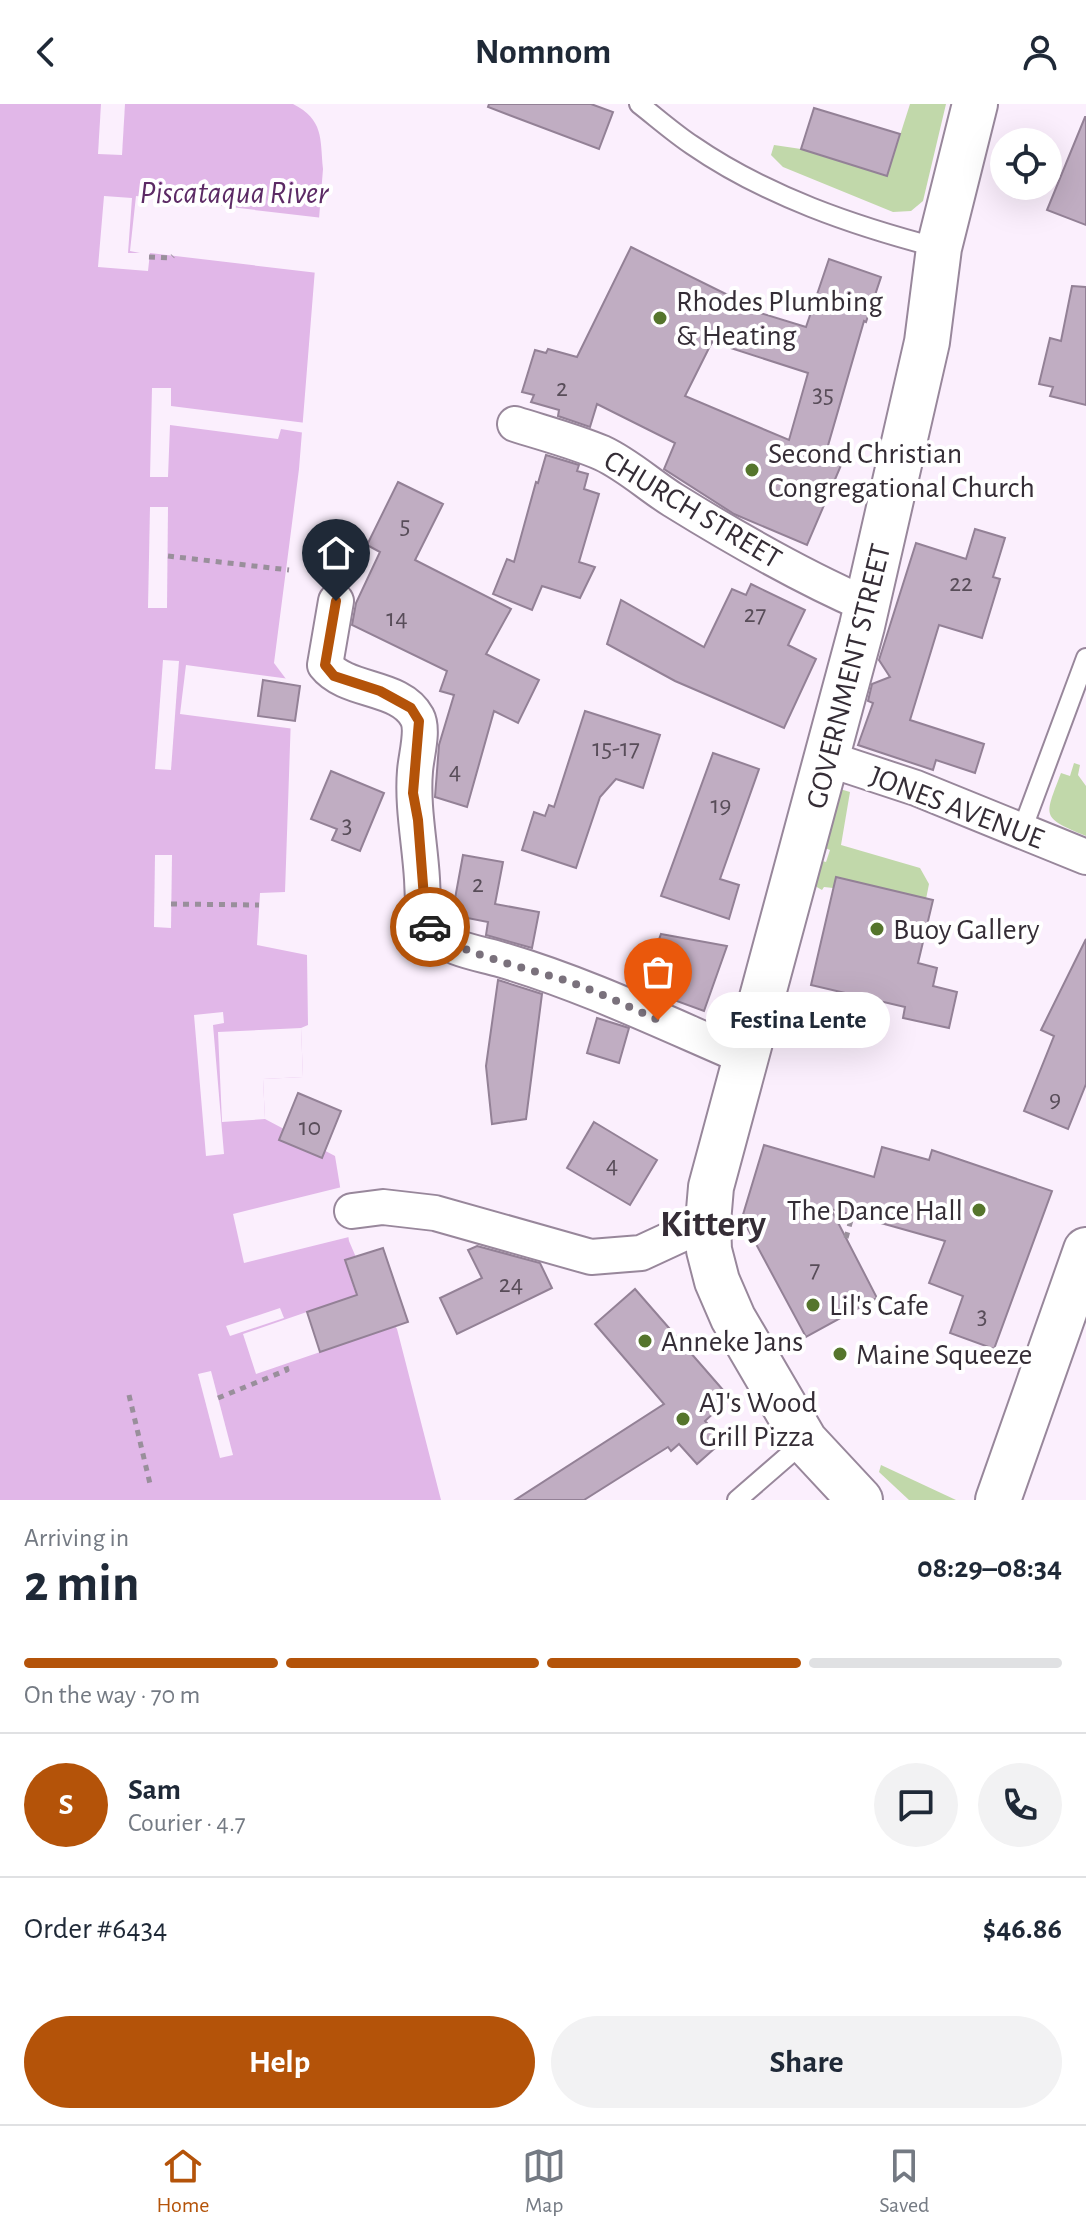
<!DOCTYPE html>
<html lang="en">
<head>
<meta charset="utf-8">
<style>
  body { margin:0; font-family:"Alegreya Sans",sans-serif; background:#f2f2f3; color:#1f2937; height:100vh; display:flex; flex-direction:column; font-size:30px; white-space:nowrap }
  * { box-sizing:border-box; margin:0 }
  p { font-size:26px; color:#747a83 }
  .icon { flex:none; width:44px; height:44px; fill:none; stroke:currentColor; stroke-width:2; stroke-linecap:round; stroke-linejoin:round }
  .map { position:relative; height:1396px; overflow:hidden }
  .details { display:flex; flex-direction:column; background:#fff; flex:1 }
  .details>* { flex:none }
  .fabs { position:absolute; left:990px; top:24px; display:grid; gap:16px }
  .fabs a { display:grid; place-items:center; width:72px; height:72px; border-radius:50%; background:#fff; box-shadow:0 8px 32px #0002; font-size:40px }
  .pin { position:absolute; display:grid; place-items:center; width:68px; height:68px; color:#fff; margin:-82px -34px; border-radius:50% 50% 50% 0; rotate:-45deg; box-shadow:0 0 8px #0007 }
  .pin .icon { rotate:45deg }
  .courier { position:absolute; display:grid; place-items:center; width:80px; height:80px; margin:-40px; border:6px solid #b45309; border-radius:50%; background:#fff; color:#222; box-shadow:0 2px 10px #0007 }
  .bubble { position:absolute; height:56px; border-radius:28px; background:#fff; box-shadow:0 8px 32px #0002; font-size:26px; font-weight:700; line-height:56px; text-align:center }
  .head em { font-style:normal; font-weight:700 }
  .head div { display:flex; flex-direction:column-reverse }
  .head { display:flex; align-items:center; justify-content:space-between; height:136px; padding:0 24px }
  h1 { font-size:52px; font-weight:700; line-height:60px }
  .bar { display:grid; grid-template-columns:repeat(4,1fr); gap:12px 8px; align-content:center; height:96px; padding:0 24px }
  .bar i { height:10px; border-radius:6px; background:#e0e1e3 }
  .bar .selected { background:#b45309 }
  .bar p { grid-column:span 4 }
  .line { display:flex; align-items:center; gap:20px; padding:0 24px; border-top:2px solid #e0e1e3 }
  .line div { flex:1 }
  .round { display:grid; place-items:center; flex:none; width:84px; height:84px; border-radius:42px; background:#f2f2f3 }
  .primary-button { display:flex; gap:16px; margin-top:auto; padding:16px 24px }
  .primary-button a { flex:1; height:92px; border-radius:48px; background:#b45309; color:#fff; font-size:32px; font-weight:700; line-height:92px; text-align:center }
  .primary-button a+a { background:#f2f2f3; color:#1f2937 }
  header { display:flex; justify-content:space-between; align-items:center; height:104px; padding:0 24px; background:#fff; font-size:36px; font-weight:700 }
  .menu { display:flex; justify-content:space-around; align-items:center; height:112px; border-top:2px solid #e0e1e3; background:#fff; font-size:22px; color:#747a83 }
  .menu a { display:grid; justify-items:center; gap:4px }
  .menu .selected { color:#b45309 }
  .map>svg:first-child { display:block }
</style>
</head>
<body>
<header><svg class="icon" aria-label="back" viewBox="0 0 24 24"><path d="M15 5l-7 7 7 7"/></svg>Nomnom<svg class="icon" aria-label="person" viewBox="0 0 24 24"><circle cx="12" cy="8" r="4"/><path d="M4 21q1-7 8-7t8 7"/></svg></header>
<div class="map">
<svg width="1086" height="1396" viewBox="0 0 1086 1396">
  <rect width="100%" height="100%" fill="#fbeffd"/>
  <!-- green -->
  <g fill="#c1d8aa">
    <polygon points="910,0 946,0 923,97 911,107 893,108 783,63 771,51 774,41 801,45 887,72"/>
    <path d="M 1074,659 L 1080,661 L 1078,671 L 1086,682 L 1086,732 C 1041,713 1044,714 1061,669 L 1070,672 Z"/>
    <polygon points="840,685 850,688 841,741 920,764 929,780 926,795 836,774 833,784 824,783 822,786 815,782 822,757 826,758 830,746 825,744"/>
    <polygon points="881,1361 956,1396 909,1396 879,1368"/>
  </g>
  <!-- water -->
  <path fill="#e1b7e8" d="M 0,0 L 293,0 C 324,16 320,34 323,65 L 299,365 L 274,559 L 292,583 L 285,788 L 260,789 L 257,841 L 307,851 L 308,921 L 301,924 L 303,973 L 263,975 L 265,1015 L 335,1052 L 349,1137 L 364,1172 L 397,1225 L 441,1396 L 0,1396 Z"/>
  <!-- pier -->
  <g fill="#fbeffd">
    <polygon points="101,0 125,0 122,51 98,50"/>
    <polygon points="104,92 132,94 128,149 140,149 130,147 136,92 323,114 318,169 150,149 148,167 98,163"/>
    <polygon points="152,284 171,284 171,302 306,319 305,329 281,325 278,335 170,321 168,373 150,373"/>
    <polygon points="150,403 168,403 167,504 148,504"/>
    <polygon points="163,556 179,557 171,666 155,665"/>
    <polygon points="186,561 290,575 296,583 295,625 180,610"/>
    <polygon points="155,751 172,751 171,824 154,823"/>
    <polygon points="223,908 224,919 213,921 224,1050 206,1052 194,911"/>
    <polygon points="301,924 303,973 263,975 265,1015 222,1018 218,928"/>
    <polygon points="346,1082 353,1132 244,1159 233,1110"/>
    <polygon points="345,1156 399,1221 256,1270 243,1230 356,1191"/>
    <polygon points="280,1204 284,1214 230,1232 226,1222"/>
    <polygon points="211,1267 233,1351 220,1354 198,1270"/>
  </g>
  <!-- building -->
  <g fill="#c0adc2" stroke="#938196" stroke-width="2" fill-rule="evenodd">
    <polygon points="489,0 591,0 613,8 599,45 488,3"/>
    <polygon points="814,4 900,30 887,72 801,45"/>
    <polygon points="1085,13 1086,13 1086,121 1047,106"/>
    <path d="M 631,143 L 734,194 L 731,200 L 806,223 L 829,155 L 881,173 L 866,218 L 864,217 L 825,352 L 842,359 L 807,441 L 734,410 L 664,365 L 675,339 L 597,300 L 590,323 L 558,312 L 559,306 L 531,298 L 534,291 L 522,288 L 535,246 L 546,249 L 548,245 L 577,253 ZM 712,238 L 808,269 L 789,336 L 685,292 Z"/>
    <polygon points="1072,182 1086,183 1086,301 1050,292 1053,283 1039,280 1050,234 1061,237"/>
    <polygon points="546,351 579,361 577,367 588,370 584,385 599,390 579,458 595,463 580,494 542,482 532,506 493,490 507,455 514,458 536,378 538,379"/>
    <polygon points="398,378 443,400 415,456 511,505 486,550 539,576 518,619 494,607 467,703 435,693 439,641 454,591 440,587 447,567 352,521 356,499 380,448 367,441"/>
    <polygon points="975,425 1005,434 993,473 1000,475 982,534 939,521 910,616 984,640 975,669 936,656 933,666 858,641 873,599 868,597 872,580 890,573 879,556 916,439 966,455"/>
    <polygon points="751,480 805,506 788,541 816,555 784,624 675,577 607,540 621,496 704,543 732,485 746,491"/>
    <polygon points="263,576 300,582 295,617 258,612"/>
    <polygon points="585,607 660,631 643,684 616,675 600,693 576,764 522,746 534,708 545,712 549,701 554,703"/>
    <polygon points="713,649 759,665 720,775 739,781 729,815 661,792"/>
    <polygon points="331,667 384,689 360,747 332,736 337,725 311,715"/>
    <polygon points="463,751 503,758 495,800 539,808 532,844 486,831 488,818 452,811"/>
    <polygon points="836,773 933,796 918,859 937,864 933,882 957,888 949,924 903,914 905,903 811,881"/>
    <polygon points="661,830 727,842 704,907 641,884"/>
    <polygon points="1086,835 1086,980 1068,1025 1024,1007 1054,932 1041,926"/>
    <polygon points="498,876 542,890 526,1015 492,1020 486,962"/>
    <polygon points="597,914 629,924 619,959 587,949"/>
    <polygon points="298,989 341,1007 322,1054 279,1036"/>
    <polygon points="594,1018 657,1056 630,1101 567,1064"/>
    <polygon points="764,1041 874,1073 882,1043 929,1056 932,1046 1052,1087 994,1245 950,1229 963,1192 929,1179 945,1137 831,1105 877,1194 806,1233 742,1114"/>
    <polygon points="477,1142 540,1159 552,1184 457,1230 440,1194 482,1174 468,1146"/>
    <polygon points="383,1144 408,1218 320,1248 307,1208 357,1191 345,1156"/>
    <polygon points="635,1185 730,1294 705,1317 723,1337 697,1360 679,1340 671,1347 668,1343 584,1396 515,1396 664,1300 595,1220"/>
  </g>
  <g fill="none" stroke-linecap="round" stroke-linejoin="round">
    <defs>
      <g id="service">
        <path d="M 639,0 C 657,14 674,29 692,41 C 766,92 854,122 939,144"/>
        <polyline points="1022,726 1086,554"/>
        <polyline points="737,1396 805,1337"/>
      </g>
      <g id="minor">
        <path d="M 515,320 C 543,329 574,337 602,349 C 628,361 649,381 673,396 C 736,435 800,472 867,501"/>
        <path d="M 336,497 L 325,561 C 347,589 400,581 417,613 C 424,626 416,652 415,667 C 412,702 420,740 422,775 C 423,792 422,815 433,828 C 448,845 478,849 499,855 C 585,880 665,919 747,954"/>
        <polyline points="828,655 916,684 1086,753"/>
        <polyline points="352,1107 383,1103 435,1109 591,1153 641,1149 708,1118"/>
      </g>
      <polyline id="tertiary" points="860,1396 805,1337 733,1214 717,1177 709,1146 708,1118 711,1083 862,522 927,238 939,144 975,0"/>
      <polyline id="secondary" points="998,1396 1086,1146"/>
    </defs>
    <!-- service casing -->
    <use href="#service" stroke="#98879b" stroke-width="22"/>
    <!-- minor casing -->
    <use href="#minor" stroke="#98879b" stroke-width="38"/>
    <!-- tertiary casing -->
    <use href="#tertiary" stroke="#98879b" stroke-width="48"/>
    <!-- secondary casing -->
    <use href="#secondary" stroke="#98879b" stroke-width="48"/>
    <!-- path -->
    <g stroke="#998f9b" stroke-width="5" stroke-dasharray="6 6" stroke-linecap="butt">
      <polyline points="149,153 171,154 173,152"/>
      <polyline points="168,452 289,466"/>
      <polyline points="171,800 259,801"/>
      <polyline points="846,1134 851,1116"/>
      <polyline points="129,1291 151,1384"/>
      <polyline points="218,1294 287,1266 285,1260"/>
    </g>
    <!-- service -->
    <use href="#service" stroke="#fff" stroke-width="18"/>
    <!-- minor -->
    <use href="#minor" stroke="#fff" stroke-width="34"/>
    <!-- tertiary -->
    <use href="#tertiary" stroke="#fff" stroke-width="44"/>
    <!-- secondary -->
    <use href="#secondary" stroke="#fff" stroke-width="44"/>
  </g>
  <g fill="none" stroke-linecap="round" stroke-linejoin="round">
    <!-- done -->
    <path stroke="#7a717c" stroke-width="8" stroke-dasharray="0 14.4" d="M 430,823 C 447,847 535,866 567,877 C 598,888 628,902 658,916"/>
    <!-- route -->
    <polyline stroke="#b45309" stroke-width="10" points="336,497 325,561 334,572 380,587 411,604 419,617 413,689 418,716 425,807 430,823"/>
  </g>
  <!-- markers -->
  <g fill="#55752c" stroke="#fff" stroke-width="3">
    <circle cx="660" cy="214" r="8"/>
    <circle cx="752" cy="366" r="8"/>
    <circle cx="877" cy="825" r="8"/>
    <circle cx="979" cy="1106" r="8"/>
    <circle cx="813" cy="1201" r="8"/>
    <circle cx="645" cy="1237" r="8"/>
    <circle cx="840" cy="1250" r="8"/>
    <circle cx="683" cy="1315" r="8"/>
  </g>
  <g text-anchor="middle" stroke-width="8" stroke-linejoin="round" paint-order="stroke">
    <!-- number labels -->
    <g font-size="26" fill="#584d59">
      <text x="562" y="292">2</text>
      <text x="823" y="298">35</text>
      <text x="405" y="429">5</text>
      <text x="961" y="487">22</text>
      <text x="755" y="518">27</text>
      <text x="397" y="522">14</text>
      <text x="616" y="652">15-17</text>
      <text x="455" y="675">4</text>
      <text x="721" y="709">19</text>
      <text x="347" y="729">3</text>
      <text x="478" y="788">2</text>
      <text x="1055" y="1003">9</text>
      <text x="310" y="1031">10</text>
      <text x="612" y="1069">4</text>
      <text x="815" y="1173">7</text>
      <text x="511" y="1188">24</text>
      <text x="982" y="1220">3</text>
    </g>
    <!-- poi labels -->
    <g font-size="30" fill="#352d36" stroke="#fff" text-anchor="start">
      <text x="676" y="207">Rhodes Plumbing<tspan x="676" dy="34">&amp; Heating</tspan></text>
      <text x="768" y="359">Second Christian<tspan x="768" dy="34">Congregational Church</tspan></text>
      <text x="893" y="835">Buoy Gallery</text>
      <text x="963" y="1116" text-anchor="end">The Dance Hall</text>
      <text x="829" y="1211">Lil's Cafe</text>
      <text x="661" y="1247">Anneke Jans</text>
      <text x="856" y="1260">Maine Squeeze</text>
      <text x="699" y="1308">AJ's Wood<tspan x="699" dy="34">Grill Pizza</tspan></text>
    </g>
    <!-- street labels -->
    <g font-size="30" fill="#352d36" stroke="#fff">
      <text transform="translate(693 405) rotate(31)" y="10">CHURCH STREET</text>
      <text transform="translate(848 572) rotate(-76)" y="10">GOVERNMENT STREET</text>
      <text transform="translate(957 703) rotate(21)" y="10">JONES AVENUE</text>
    </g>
    <!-- water labels -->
    <g font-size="32" font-style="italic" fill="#5c2a65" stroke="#fff">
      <text x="234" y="99">Piscataqua River</text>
    </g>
    <!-- district labels -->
    <g font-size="38" font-weight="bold" fill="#352d36" stroke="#fff">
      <text x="713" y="1132">Kittery</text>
    </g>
  </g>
</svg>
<div class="fabs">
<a><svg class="icon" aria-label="locate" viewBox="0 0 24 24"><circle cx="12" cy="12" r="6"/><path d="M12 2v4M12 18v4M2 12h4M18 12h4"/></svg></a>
</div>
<div class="pin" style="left:658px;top:916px;background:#ea580c"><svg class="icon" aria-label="bag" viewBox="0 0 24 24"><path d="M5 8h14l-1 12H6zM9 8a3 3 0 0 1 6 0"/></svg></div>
<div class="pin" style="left:336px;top:497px;background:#1f2937"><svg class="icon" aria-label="home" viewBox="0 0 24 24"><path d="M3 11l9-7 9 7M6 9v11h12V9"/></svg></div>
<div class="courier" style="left:430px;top:823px"><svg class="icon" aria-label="car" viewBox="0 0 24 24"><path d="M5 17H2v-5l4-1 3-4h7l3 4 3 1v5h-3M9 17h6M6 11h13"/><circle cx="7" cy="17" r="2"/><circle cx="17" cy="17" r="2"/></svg></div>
<div class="bubble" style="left:706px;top:888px;width:184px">Festina Lente</div>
</div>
<section class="details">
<div class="head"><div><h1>2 min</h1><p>Arriving in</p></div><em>08:29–08:34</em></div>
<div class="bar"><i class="selected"></i><i class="selected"></i><i class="selected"></i><i></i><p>On the way · 70 m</p></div>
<div class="line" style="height:144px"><b class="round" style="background:#b45309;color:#fff">S</b><div><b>Sam</b><p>Courier · 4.7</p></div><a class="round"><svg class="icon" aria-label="chat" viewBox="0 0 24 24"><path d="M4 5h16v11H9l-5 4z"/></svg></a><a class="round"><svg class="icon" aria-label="phone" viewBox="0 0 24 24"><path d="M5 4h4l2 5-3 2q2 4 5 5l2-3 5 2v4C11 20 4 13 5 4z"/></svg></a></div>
<div class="line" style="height:104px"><div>Order #6434</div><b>$46.86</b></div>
<div class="primary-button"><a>Help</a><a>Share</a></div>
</section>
<nav class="menu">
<a class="selected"><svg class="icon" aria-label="home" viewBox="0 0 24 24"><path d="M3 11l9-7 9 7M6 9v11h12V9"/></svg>Home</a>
<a><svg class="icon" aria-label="map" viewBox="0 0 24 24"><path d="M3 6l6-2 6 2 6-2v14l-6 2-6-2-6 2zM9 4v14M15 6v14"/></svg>Map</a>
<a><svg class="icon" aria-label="saved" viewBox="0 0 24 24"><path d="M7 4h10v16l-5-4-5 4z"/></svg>Saved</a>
</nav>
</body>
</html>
